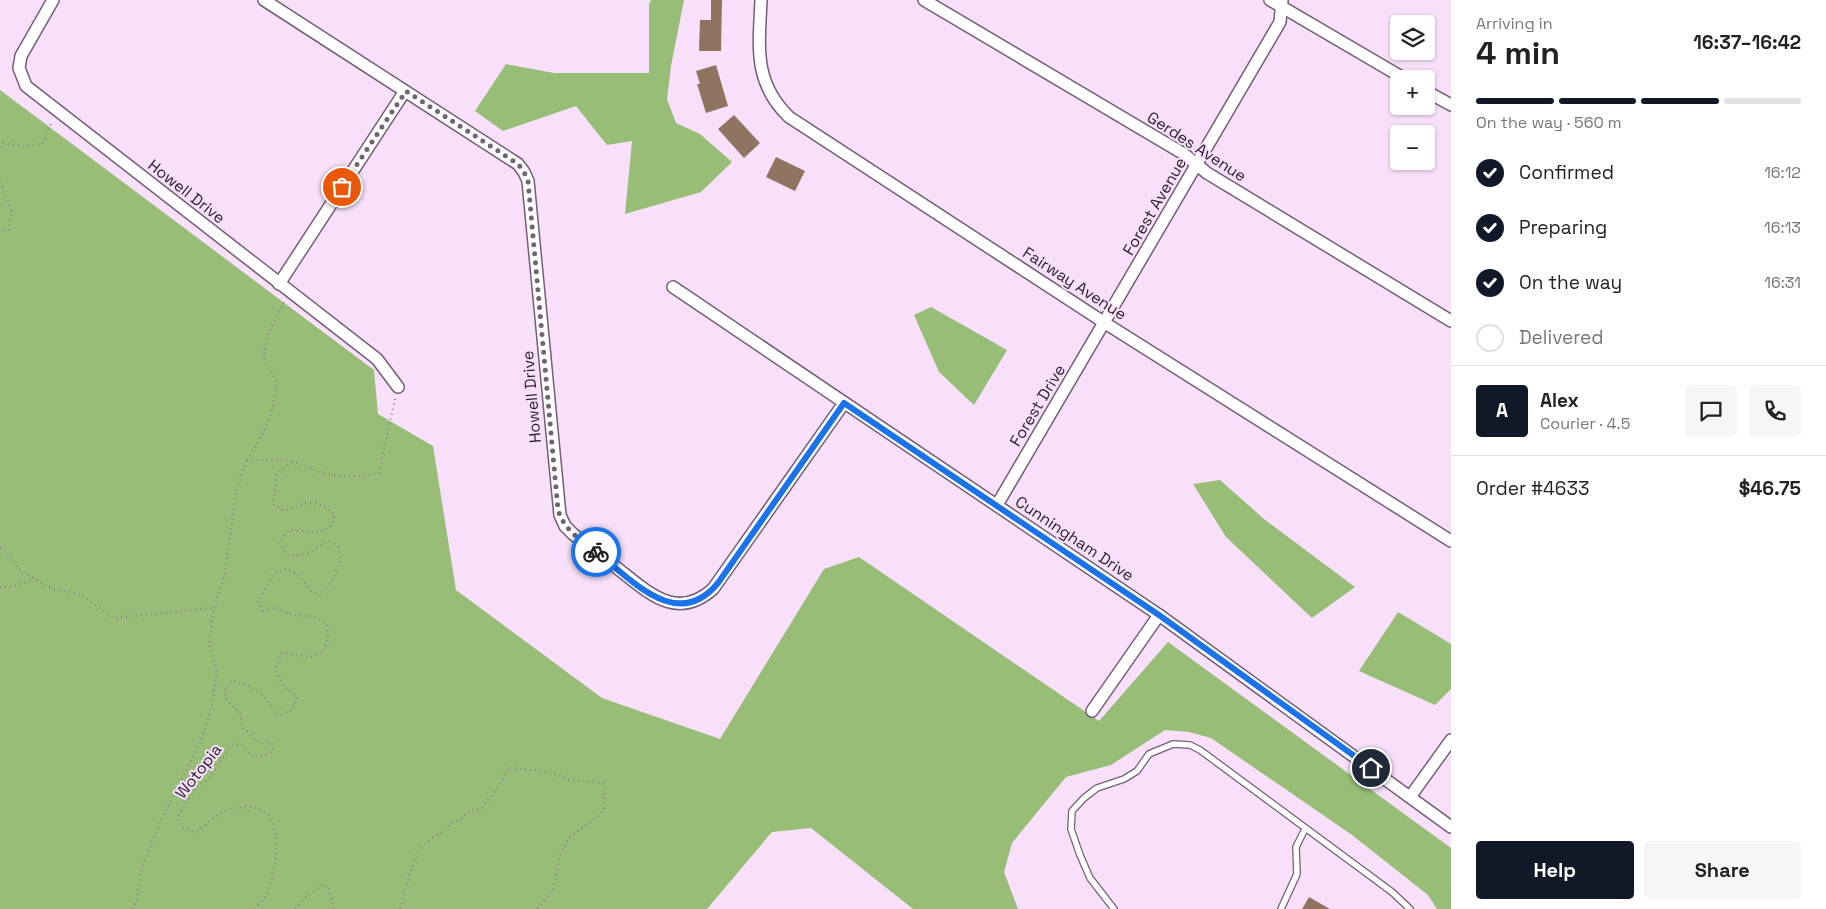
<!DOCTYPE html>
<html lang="en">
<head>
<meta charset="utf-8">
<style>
  body { margin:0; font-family:"Space Grotesk",sans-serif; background:#f6f6f6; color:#222; height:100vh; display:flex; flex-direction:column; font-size:19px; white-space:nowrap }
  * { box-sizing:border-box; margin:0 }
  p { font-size:16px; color:#767676 }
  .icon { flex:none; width:28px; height:28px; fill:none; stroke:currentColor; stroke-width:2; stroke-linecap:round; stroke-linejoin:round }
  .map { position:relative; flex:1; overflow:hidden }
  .details { display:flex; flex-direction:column; background:#fff; width:375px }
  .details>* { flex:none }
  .fabs { position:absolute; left:1390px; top:15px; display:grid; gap:10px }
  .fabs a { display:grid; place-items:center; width:45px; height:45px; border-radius:5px; background:#fff; box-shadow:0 1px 4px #0004; font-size:25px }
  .pin { position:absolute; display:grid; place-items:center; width:42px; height:42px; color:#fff; margin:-21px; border:2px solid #fff; border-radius:50%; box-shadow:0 1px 5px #0007 }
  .courier { position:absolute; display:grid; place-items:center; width:50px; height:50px; margin:-25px; border:4px solid #1a73e8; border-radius:50%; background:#fff; color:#222; box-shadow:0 1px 6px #0007 }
  .overview em { font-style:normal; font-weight:800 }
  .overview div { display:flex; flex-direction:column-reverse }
  .overview { display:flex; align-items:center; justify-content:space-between; height:85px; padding:0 25px }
  h1 { font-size:32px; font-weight:800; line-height:38px }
  .bar { display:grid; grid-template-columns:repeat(4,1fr); gap:8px 5px; align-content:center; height:60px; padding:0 25px }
  .bar i { height:6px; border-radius:4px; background:#e0e0e0 }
  .bar .active { background:#111827 }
  .bar p { grid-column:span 4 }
  .line { display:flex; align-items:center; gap:12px; padding:0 25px; border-top:1px solid #e0e0e0 }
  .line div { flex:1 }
  .round { display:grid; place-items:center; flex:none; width:52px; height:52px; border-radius:5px; background:#f6f6f6 }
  ol { padding:0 25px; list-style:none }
  li { display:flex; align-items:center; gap:15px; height:55px }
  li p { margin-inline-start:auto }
  li .icon { padding:5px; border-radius:50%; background:#111827; color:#fff; stroke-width:4 }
  li:last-child { color:#767676 }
  li i { width:28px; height:28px; border:2px solid #e0e0e0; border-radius:50% }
  .action { display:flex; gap:10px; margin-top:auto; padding:10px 25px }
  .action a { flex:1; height:58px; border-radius:5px; background:#111827; color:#fff; font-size:20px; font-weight:800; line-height:58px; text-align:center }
  .action a+a { background:#f6f6f6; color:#222 }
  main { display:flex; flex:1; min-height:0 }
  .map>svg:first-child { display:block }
</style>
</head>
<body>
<main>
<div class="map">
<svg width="1451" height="909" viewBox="0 0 1451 909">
  <rect width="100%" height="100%" fill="#f8e0fb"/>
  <!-- forest -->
  <g fill="#97bd77">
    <polygon points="651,0 684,0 671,66 667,99 676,123 700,134 732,162 701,192 625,214 632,141 607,145 576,106 503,131 475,111 506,64 554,73 649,73 649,4"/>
    <polygon points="0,90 374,370 378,414 433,446 456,590 602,698 720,739 824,569 859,557 1099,721 1168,642 1451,848 1451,909 1437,909 1428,895 1352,835 1211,738 1189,732 1165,730 1111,765 1066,777 1012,843 1004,872 1018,909 913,909 811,828 772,832 707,909 0,909"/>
    <polygon points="931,307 1007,350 974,405 939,372 914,315"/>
    <polygon points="1220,480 1264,519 1355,587 1312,618 1226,537 1193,484"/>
    <polygon points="1398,612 1451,644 1451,689 1435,705 1359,671"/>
  </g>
  <!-- building -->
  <g fill="#8f7561">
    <polygon points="711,0 722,0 721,51 699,51 700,20 711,20"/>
    <polygon points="716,65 728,106 706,113 697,84 700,84 696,71"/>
    <polygon points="734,115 760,143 744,158 718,129"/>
    <polygon points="776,157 805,171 795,191 766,177"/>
    <polygon points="1309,897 1330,909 1302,909"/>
  </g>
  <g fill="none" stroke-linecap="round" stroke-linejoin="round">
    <defs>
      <g id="service">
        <polyline points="1114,909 1090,878 1080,855 1071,829 1072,811 1084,798 1097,788 1124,779 1137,771 1149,754 1173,744 1190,745 1200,750 1392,892 1410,909"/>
        <polyline points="1281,909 1297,874 1296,847 1305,829"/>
      </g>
      <g id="minor">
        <polyline points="53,0 21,56 19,68 26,86 377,359 398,387"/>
        <path d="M 264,0 L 518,164 L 524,172 L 528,181 L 560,515 L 565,526 L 573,534 C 589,547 606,559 622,572 C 651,595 678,620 713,589 L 844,403"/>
        <path d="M 761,0 C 759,47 753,82 789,117 L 1105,323 L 1451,541"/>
        <polyline points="924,0 1184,154 1207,173 1451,321"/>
        <polyline points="1270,0 1405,79"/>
        <polyline points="1426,91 1451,105"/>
        <polyline points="279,284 405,91"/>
        <polyline points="673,287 1159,615 1451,827"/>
        <polyline points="997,505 1280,22 1282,0"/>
        <polyline points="1092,711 1159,615"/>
        <polyline points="1410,797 1451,740"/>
      </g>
    </defs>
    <!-- service casing -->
    <use href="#service" stroke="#725e75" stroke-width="8"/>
    <!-- minor casing -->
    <use href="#minor" stroke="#725e75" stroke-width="14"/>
    <!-- path -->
    <g stroke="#8a7a8c" stroke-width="2" stroke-dasharray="1 4" stroke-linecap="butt">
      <polyline points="0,147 3,143 23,146 42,144 52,122"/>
      <polyline points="0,182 12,212 8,231 0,230"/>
      <path d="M 247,460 C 261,439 277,409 276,382 C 275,375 267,369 265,362 C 261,342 276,318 285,301"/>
      <polyline points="0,548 3,548 21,571 52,589 80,594 114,618 214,608"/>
      <polyline points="0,587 11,587 34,579"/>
      <path d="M 132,909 L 137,899 L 142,867 L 159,825 L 202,739 L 212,704 L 217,671 L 209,643 L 214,608 L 225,573 L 236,493 L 247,461 C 262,460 276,459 290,461 C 303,464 315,471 328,474 C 345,478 362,476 379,473 L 395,399"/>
      <path d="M 255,909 C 259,904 266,897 268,891 C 281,852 286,790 225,811 C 215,815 205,826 197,832 L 183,828 L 177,818 L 198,785 L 208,780 L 231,746 L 240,744 L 254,758 L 265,755 L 273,751 L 272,743 L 266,744 L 258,742 L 243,728 L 240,714 L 225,698 L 226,688 L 232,680 C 258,688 263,694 278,715 L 293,710 L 297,696 L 284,687 L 275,670 L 282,653 L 295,654 L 310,657 L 322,653 L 328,639 L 327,625 L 317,617 L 288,614 L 275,607 L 263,611 L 258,602 L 274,573 L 286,569 L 299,575 L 311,591 L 321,595 L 333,579 L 341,559 L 338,547 L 329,541 C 315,549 302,559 286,554 L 279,542 L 289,530 L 315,532 L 330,528 L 335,515 C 314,497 308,502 284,511 L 273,504 L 277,474 L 292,462"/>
      <polyline points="295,909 305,898 323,884 329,888 334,909"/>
      <polyline points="400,909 414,860 420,849 432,838 442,833 452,823 461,819 470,810 481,809 500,784 508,768 535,770 556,774 570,780 603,783 605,789 604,809 597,817 569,838 560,855 554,888 537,909"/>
    </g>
    <!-- service -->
    <use href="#service" stroke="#fff" stroke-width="5.5"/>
    <!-- minor -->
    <use href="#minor" stroke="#fff" stroke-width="11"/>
  </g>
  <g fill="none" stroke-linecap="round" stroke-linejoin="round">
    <!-- done -->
    <path stroke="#716372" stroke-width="5" stroke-dasharray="0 9" d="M 342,187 L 406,91 L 518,164 L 524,172 L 528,181 L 558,510 C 564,530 580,539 596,552"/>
    <!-- route -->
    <path stroke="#1a73e8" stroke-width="6" d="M 596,552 C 631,579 677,633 718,583 L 844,403 L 1159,615 L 1371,768"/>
  </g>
  <g text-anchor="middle" stroke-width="4" stroke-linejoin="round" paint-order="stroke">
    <!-- street labels -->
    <g font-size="16" fill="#281f29" stroke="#f8e0fb">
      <text transform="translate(1197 146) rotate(33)" y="6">Gerdes Avenue</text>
      <text transform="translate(187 191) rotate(38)" y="6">Howell Drive</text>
      <text transform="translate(1154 206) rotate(-60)" y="6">Forest Avenue</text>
      <text transform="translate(1075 283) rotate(33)" y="6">Fairway Avenue</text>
      <text transform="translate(531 397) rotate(-95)" y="6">Howell Drive</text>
      <text transform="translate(1037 405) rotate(-59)" y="6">Forest Drive</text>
      <text transform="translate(1075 538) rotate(34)" y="6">Cunningham Drive</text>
      <text transform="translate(198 771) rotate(-52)" y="6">Wotopia</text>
    </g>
  </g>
</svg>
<div class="fabs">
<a><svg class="icon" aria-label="layers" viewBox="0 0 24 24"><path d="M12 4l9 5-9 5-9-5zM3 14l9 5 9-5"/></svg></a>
<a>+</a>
<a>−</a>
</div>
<div class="pin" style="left:342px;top:187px;background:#ea580c"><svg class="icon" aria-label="bag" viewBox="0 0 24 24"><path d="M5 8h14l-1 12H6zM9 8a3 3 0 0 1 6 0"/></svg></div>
<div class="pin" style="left:1371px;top:768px;background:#1f2937"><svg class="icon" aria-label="home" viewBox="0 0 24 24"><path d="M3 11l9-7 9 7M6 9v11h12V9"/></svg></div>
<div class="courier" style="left:596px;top:552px"><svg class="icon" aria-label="bike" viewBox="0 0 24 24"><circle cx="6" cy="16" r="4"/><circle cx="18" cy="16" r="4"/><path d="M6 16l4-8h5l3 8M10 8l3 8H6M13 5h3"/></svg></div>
</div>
<section class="details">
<div class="overview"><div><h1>4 min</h1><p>Arriving in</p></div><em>16:37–16:42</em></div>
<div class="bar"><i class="active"></i><i class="active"></i><i class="active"></i><i></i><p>On the way · 560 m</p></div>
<ol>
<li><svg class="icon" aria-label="check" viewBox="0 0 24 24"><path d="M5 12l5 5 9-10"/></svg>Confirmed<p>16:12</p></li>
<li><svg class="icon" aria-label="check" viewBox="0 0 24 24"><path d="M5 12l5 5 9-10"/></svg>Preparing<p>16:13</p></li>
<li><svg class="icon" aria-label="check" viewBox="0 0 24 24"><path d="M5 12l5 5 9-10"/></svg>On the way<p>16:31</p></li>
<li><i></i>Delivered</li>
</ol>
<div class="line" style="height:90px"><b class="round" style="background:#111827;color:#fff">A</b><div><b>Alex</b><p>Courier · 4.5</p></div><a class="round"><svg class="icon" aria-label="chat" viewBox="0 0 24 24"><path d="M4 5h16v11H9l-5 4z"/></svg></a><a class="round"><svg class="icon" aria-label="phone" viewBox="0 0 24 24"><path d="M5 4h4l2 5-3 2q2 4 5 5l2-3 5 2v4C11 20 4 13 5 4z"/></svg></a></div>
<div class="line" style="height:65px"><div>Order #4633</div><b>$46.75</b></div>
<div class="action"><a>Help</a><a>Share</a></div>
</section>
</main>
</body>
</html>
